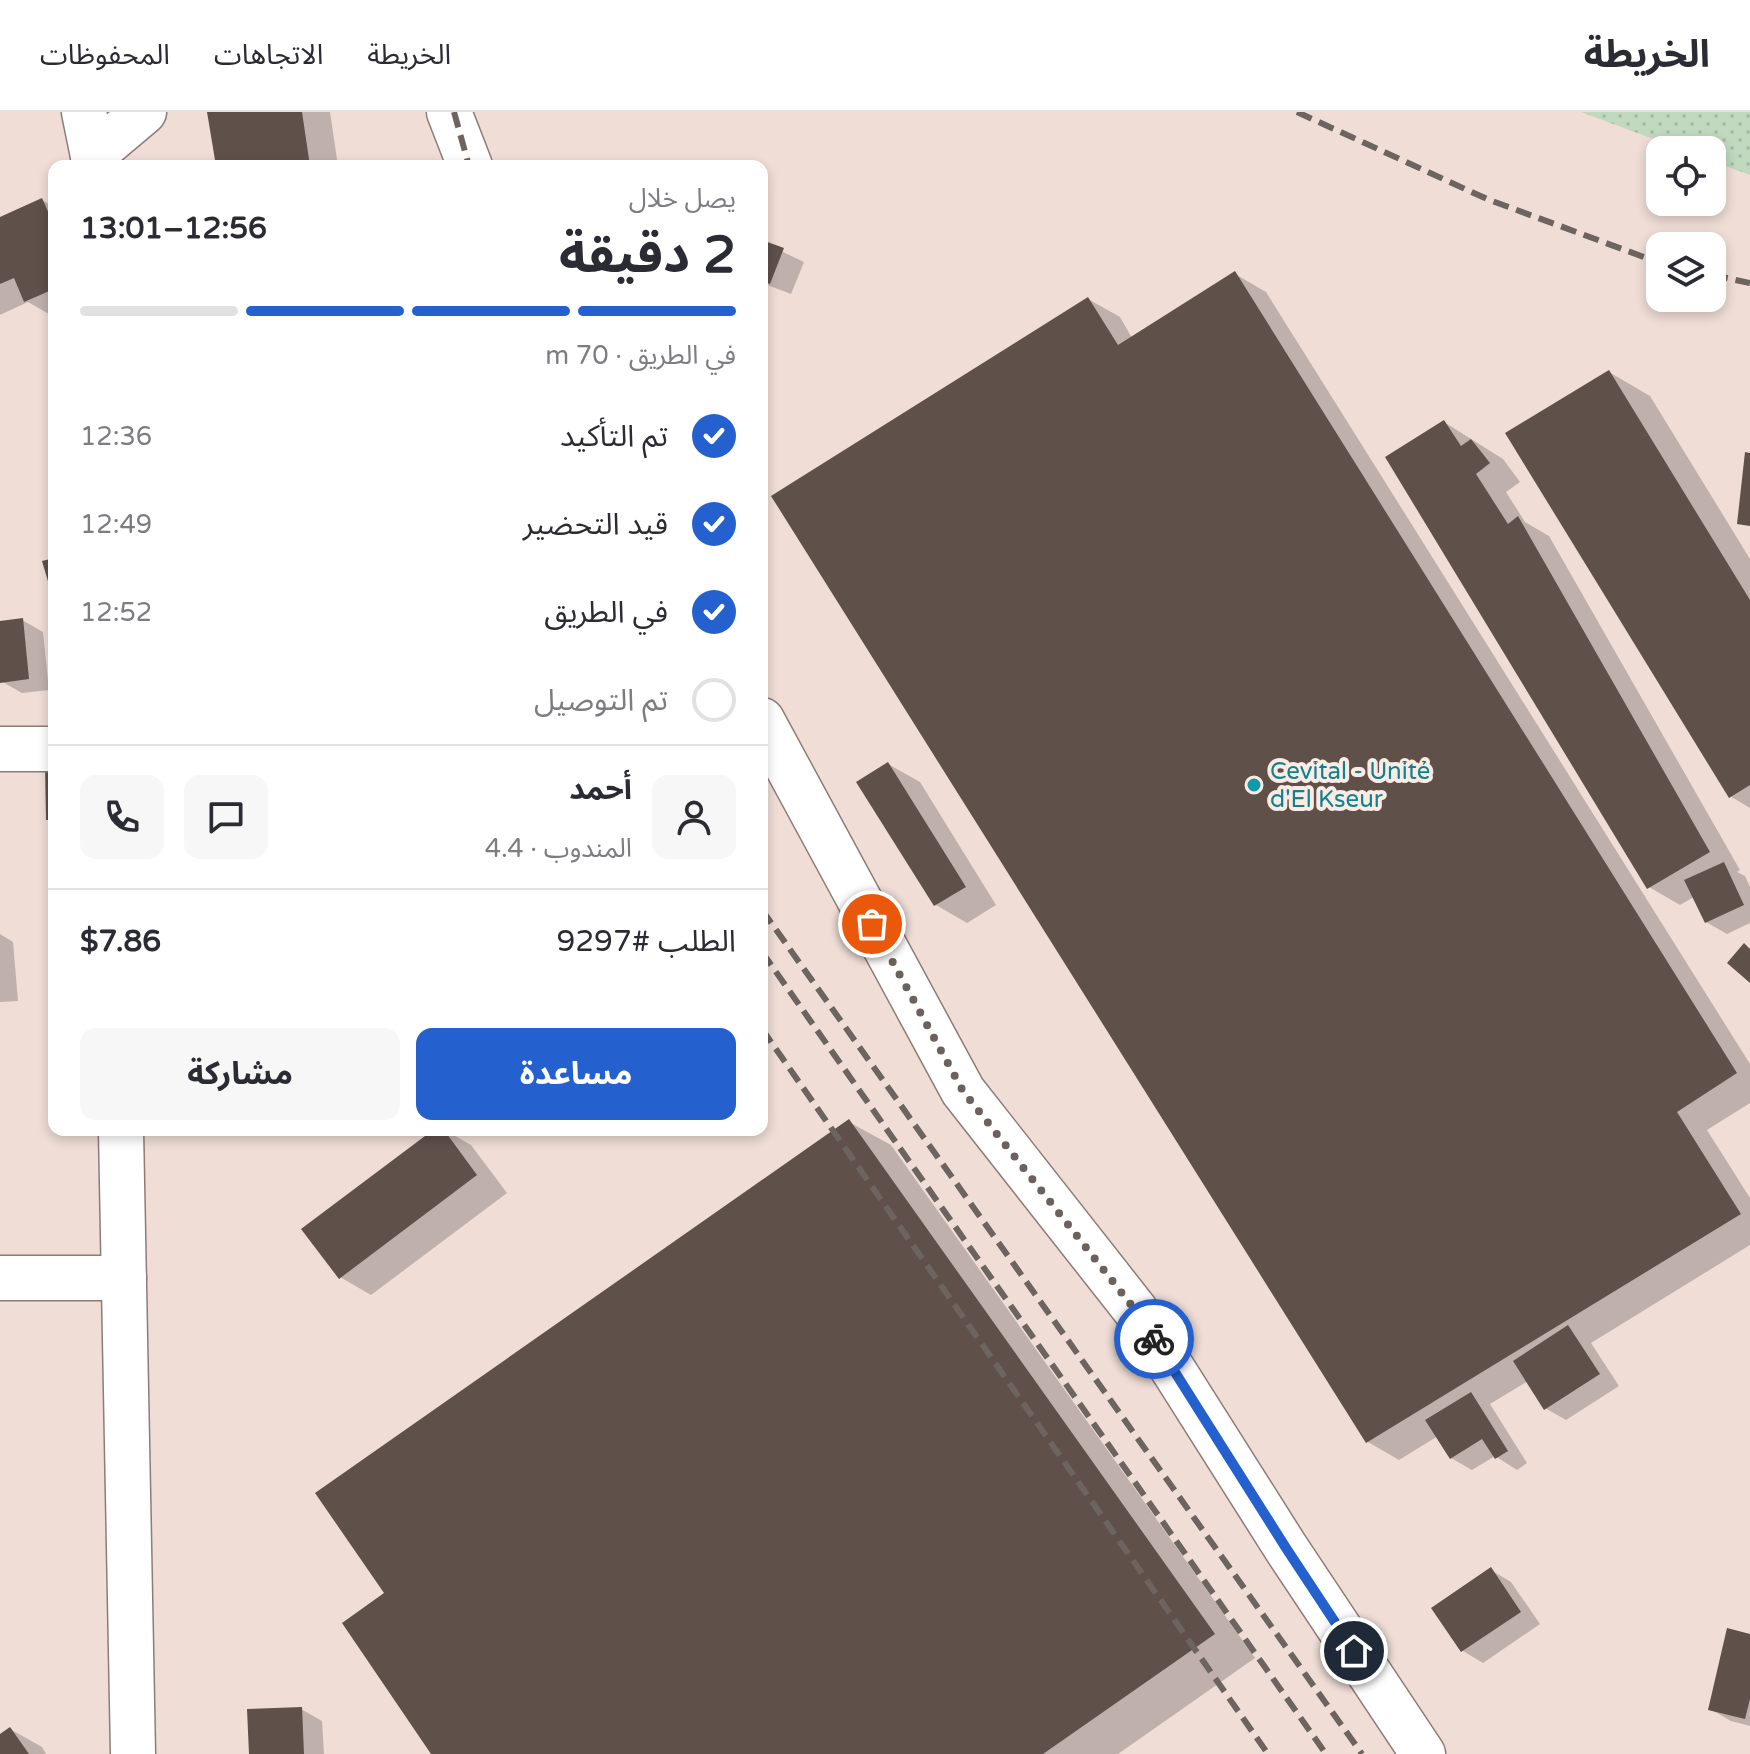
<!DOCTYPE html>
<html lang="ar">
<head>
<meta charset="utf-8">
<style>
  body { margin:0; font-family:"Varela Round","Noto Sans Arabic",sans-serif; background:#f7f7f7; color:#2b2b33; direction:rtl; height:100vh; display:flex; flex-direction:column; font-size:30px; white-space:nowrap }
  * { box-sizing:border-box; margin:0 }
  p { font-size:26px; color:#7c7c81 }
  .icon { flex:none; width:44px; height:44px; fill:none; stroke:currentColor; stroke-width:2; stroke-linecap:round; stroke-linejoin:round }
  .map { position:relative; flex:1; overflow:hidden; direction:ltr }
  .panel { position:absolute; left:48px; top:48px; width:720px; height:976px; display:flex; flex-direction:column; background:#fff; border-radius:16px; box-shadow:0 4px 12px #0003; direction:rtl }
  .panel>* { flex:none }
  .fabs { position:absolute; left:1646px; top:24px; display:grid; gap:16px }
  .fabs a { display:grid; place-items:center; width:80px; height:80px; border-radius:16px; background:#fff; box-shadow:0 4px 12px #0003; font-size:40px }
  .pin { position:absolute; display:grid; place-items:center; width:68px; height:68px; color:#fff; margin:-34px; border:4px solid #fff; border-radius:50%; box-shadow:0 2px 8px #0007 }
  .courier { position:absolute; display:grid; place-items:center; width:80px; height:80px; margin:-40px; border:6px solid #2561ce; border-radius:50%; background:#fff; color:#222; box-shadow:0 2px 10px #0007 }
  .headline em { font-style:normal; font-weight:700 }
  .headline div { display:flex; flex-direction:column-reverse }
  .headline { display:flex; align-items:center; justify-content:space-between; height:136px; padding:0 32px }
  h1 { font-size:52px; font-weight:700; line-height:60px }
  .bar { display:grid; grid-template-columns:repeat(4,1fr); gap:12px 8px; align-content:center; height:96px; padding:0 32px }
  .bar i { height:10px; border-radius:6px; background:#e1e1e2 }
  .bar .active { background:#2561ce }
  .bar p { grid-column:span 4 }
  .line { display:flex; align-items:center; gap:20px; padding:0 32px; border-top:2px solid #e1e1e2 }
  .line div { flex:1 }
  .round { display:grid; place-items:center; flex:none; width:84px; height:84px; border-radius:16px; background:#f7f7f7 }
  ol { padding:0 32px; list-style:none }
  li { display:flex; align-items:center; gap:24px; height:88px }
  li p { margin-inline-start:auto }
  li .icon { padding:8px; border-radius:50%; background:#2561ce; color:#fff; stroke-width:4 }
  li:last-child { color:#7c7c81 }
  li i { width:44px; height:44px; border:4px solid #e1e1e2; border-radius:50% }
  .primary-button { display:flex; gap:16px; margin-top:auto; padding:16px 32px }
  .primary-button a { flex:1; height:92px; border-radius:16px; background:#2561ce; color:#fff; font-size:32px; font-weight:700; line-height:92px; text-align:center }
  .primary-button a+a { background:#f7f7f7; color:#2b2b33 }
  header { display:flex; align-items:center; gap:48px; box-sizing:border-box; height:112px; padding:0 40px; background:#fff; border-bottom:2px solid #e1e1e2 }
  header strong { font-size:38px }
  nav { display:flex; gap:44px; margin-inline-start:auto; font-size:28px }
  .map>svg:first-child { display:block }
</style>
</head>
<body>
<header>
<strong>الخريطة</strong>
<nav><a>الخريطة</a><a>الاتجاهات</a><a>المحفوظات</a></nav>
</header>
<div class="map">
<svg width="1750" height="1642" viewBox="0 0 1750 1642">
  <defs>
    <pattern id="green-dots" width="8" height="8" patternUnits="userSpaceOnUse" patternTransform="scale(2)"><rect width="8" height="8" fill="#c0d9bf"/><path d="M2 2h.1M6 6h.1" fill="none" stroke="#a5baa4" stroke-width="1.8" stroke-linecap="round"/></pattern>
  </defs>
  <rect width="100%" height="100%" fill="#efddd6"/>
  <!-- green -->
  <polygon fill="url(#green-dots)" points="1581,0 1750,0 1750,63 1712,49 1712,38 1683,38"/>
  <!-- shadow -->
  <g fill="#0003">
    <polygon points="209,0 330,0 338,54 194,54 217,50"/>
    <polygon points="42,88 54,95 54,205 28,190 0,203 0,107"/>
    <polygon points="762,130 804,150 791,182 762,171"/>
    <polygon points="1235,162 1266,180 1750,952 1750,991 1707,1018 1750,1086 1750,1133 1591,1231 1619,1274 1566,1308 1545,1296 1528,1269 1490,1292 1527,1351 1517,1358 1495,1344 1472,1358 1451,1346 1438,1324 1399,1348 1368,1330 1088,187 1120,205 1132,226"/>
    <polygon points="1609,260 1650,284 1750,447 1750,696 1730,684"/>
    <polygon points="1444,310 1503,347 1520,370 1506,380 1525,410 1549,424 1740,758 1737,760 1745,764 1750,775 1750,811 1727,822 1706,810 1694,785 1680,793 1649,775"/>
    <polygon points="22,508 43,520 49,578 22,581 1,569 0,511"/>
    <polygon points="888,652 920,670 996,793 967,811 936,793"/>
    <polygon points="0,822 13,830 18,889 0,890"/>
    <polygon points="849,1010 891,1033 1255,1546 1118,1642 433,1642 387,1481"/>
    <polygon points="436,1018 445,1018 471,1033 507,1081 371,1183 340,1165"/>
    <polygon points="1491,1458 1511,1470 1540,1512 1483,1551 1463,1539 1434,1497"/>
    <polygon points="1750,1524 1750,1614 1731,1609 1710,1597"/>
    <polygon points="301,1597 322,1609 324,1642 251,1642"/>
    <polygon points="10,1617 42,1635 46,1642 0,1642 0,1624"/>
  </g>
  <!-- building -->
  <g fill="#5f504a">
    <polygon points="207,0 302,0 310,54 191,54 215,48"/>
    <polygon points="42,86 54,113 54,177 24,190 14,166 0,172 0,105"/>
    <polygon points="762,128 784,136 770,172 762,169"/>
    <polygon points="1235,159 1737,961 1677,1000 1741,1102 1366,1331 771,384 1088,185 1118,233"/>
    <polygon points="1609,258 1750,488 1750,673 1729,686 1505,321"/>
    <polygon points="1444,308 1461,334 1471,327 1490,351 1476,362 1508,412 1518,404 1710,740 1647,777 1385,345"/>
    <polygon points="1745,340 1750,341 1750,414 1737,412"/>
    <polygon points="54,446 54,474 50,476 42,449"/>
    <polygon points="23,506 29,567 0,571 0,509"/>
    <polygon points="888,650 966,775 934,794 856,670"/>
    <polygon points="45,652 54,652 54,708 46,708"/>
    <polygon points="1724,750 1744,793 1705,811 1684,768"/>
    <polygon points="1744,831 1750,837 1750,871 1727,851"/>
    <polygon points="849,1007 1215,1522 1043,1642 431,1642 342,1511 384,1481 315,1381"/>
    <polygon points="433,1018 444,1018 477,1063 339,1167 301,1117"/>
    <polygon points="1568,1213 1600,1262 1544,1298 1513,1249"/>
    <polygon points="1471,1280 1508,1339 1495,1347 1482,1327 1450,1347 1425,1308"/>
    <polygon points="1491,1455 1521,1500 1461,1540 1431,1496"/>
    <polygon points="1727,1516 1750,1522 1750,1587 1745,1607 1708,1598"/>
    <polygon points="302,1595 304,1642 249,1642 247,1597"/>
    <polygon points="10,1615 29,1642 0,1642 0,1622"/>
  </g>
  <g fill="none" stroke-linecap="round" stroke-linejoin="round">
    <defs>
      <g id="minor">
        <polyline points="449,0 470,54"/>
        <polyline points="93,43 144,0"/>
        <polyline points="762,608 963,979 1136,1199 1286,1436 1423,1642"/>
        <polyline points="0,637 54,637"/>
        <polyline points="0,1166 124,1166"/>
      </g>
      <g id="major">
        <polyline points="84,0 95,54"/>
        <polyline points="121,1018 133,1642"/>
      </g>
    </defs>
    <!-- minor casing -->
    <use href="#minor" stroke="#8c7d76" stroke-width="47"/>
    <!-- major casing -->
    <use href="#major" stroke="#8c7d76" stroke-width="47"/>
    <!-- minor -->
    <use href="#minor" stroke="#fff" stroke-width="44"/>
    <!-- major -->
    <use href="#major" stroke="#fff" stroke-width="44"/>
    <!-- rail -->
    <g stroke="#6d635f" stroke-width="6" stroke-dasharray="16 8" stroke-linecap="butt">
      <polyline points="454,0 469,54"/>
      <polyline points="1297,0 1487,87 1660,151"/>
      <polyline points="1712,163 1750,171"/>
      <polyline points="762,798 1362,1642"/>
      <polyline points="762,840 1326,1642"/>
      <polyline points="762,917 1268,1642"/>
    </g>
  </g>
  <g fill="none" stroke-linecap="round" stroke-linejoin="round">
    <!-- done -->
    <polyline stroke="#6b615d" stroke-width="8" stroke-dasharray="0 14.4" points="872,812 963,979 1136,1199 1154,1227"/>
    <!-- route -->
    <polyline stroke="#2561ce" stroke-width="10" points="1154,1227 1286,1436 1354,1539"/>
  </g>
  <!-- markers -->
  <circle fill="#0f9aa8" stroke="#fceae3" stroke-width="3" cx="1254" cy="673" r="8"/>
  <g text-anchor="middle" stroke-width="8" stroke-linejoin="round" paint-order="stroke">
    <!-- culture labels -->
    <g font-size="24" fill="#0d838f" stroke="#fceae3" text-anchor="start">
      <text x="1270" y="667">Cevital - Unité<tspan x="1270" dy="28">d'El Kseur</tspan></text>
    </g>
  </g>
</svg>
<div class="fabs">
<a><svg class="icon" aria-label="locate" viewBox="0 0 24 24"><circle cx="12" cy="12" r="6"/><path d="M12 2v4M12 18v4M2 12h4M18 12h4"/></svg></a>
<a><svg class="icon" aria-label="layers" viewBox="0 0 24 24"><path d="M12 4l9 5-9 5-9-5zM3 14l9 5 9-5"/></svg></a>
</div>
<div class="pin" style="left:872px;top:812px;background:#ea580c"><svg class="icon" aria-label="bag" viewBox="0 0 24 24"><path d="M5 8h14l-1 12H6zM9 8a3 3 0 0 1 6 0"/></svg></div>
<div class="pin" style="left:1354px;top:1539px;background:#1f2937"><svg class="icon" aria-label="home" viewBox="0 0 24 24"><path d="M3 11l9-7 9 7M6 9v11h12V9"/></svg></div>
<div class="courier" style="left:1154px;top:1227px"><svg class="icon" aria-label="bike" viewBox="0 0 24 24"><circle cx="6" cy="16" r="4"/><circle cx="18" cy="16" r="4"/><path d="M6 16l4-8h5l3 8M10 8l3 8H6M13 5h3"/></svg></div>
<section class="panel">
<div class="headline"><div><h1>2 دقيقة</h1><p>يصل خلال</p></div><em>12:56–13:01</em></div>
<div class="bar"><i class="active"></i><i class="active"></i><i class="active"></i><i></i><p>في الطريق · 70 m</p></div>
<ol>
<li><svg class="icon" aria-label="check" viewBox="0 0 24 24"><path d="M5 12l5 5 9-10"/></svg>تم التأكيد<p>12:36</p></li>
<li><svg class="icon" aria-label="check" viewBox="0 0 24 24"><path d="M5 12l5 5 9-10"/></svg>قيد التحضير<p>12:49</p></li>
<li><svg class="icon" aria-label="check" viewBox="0 0 24 24"><path d="M5 12l5 5 9-10"/></svg>في الطريق<p>12:52</p></li>
<li><i></i>تم التوصيل</li>
</ol>
<div class="line" style="height:144px"><a class="round"><svg class="icon" aria-label="person" viewBox="0 0 24 24"><circle cx="12" cy="8" r="4"/><path d="M4 21q1-7 8-7t8 7"/></svg></a><div><b>أحمد</b><p>المندوب · 4.4</p></div><a class="round"><svg class="icon" aria-label="chat" viewBox="0 0 24 24"><path d="M4 5h16v11H9l-5 4z"/></svg></a><a class="round"><svg class="icon" aria-label="phone" viewBox="0 0 24 24"><path d="M5 4h4l2 5-3 2q2 4 5 5l2-3 5 2v4C11 20 4 13 5 4z"/></svg></a></div>
<div class="line" style="height:104px"><div>الطلب #9297</div><b>$7.86</b></div>
<div class="primary-button"><a>مساعدة</a><a>مشاركة</a></div>
</section>
</div>
</body>
</html>
